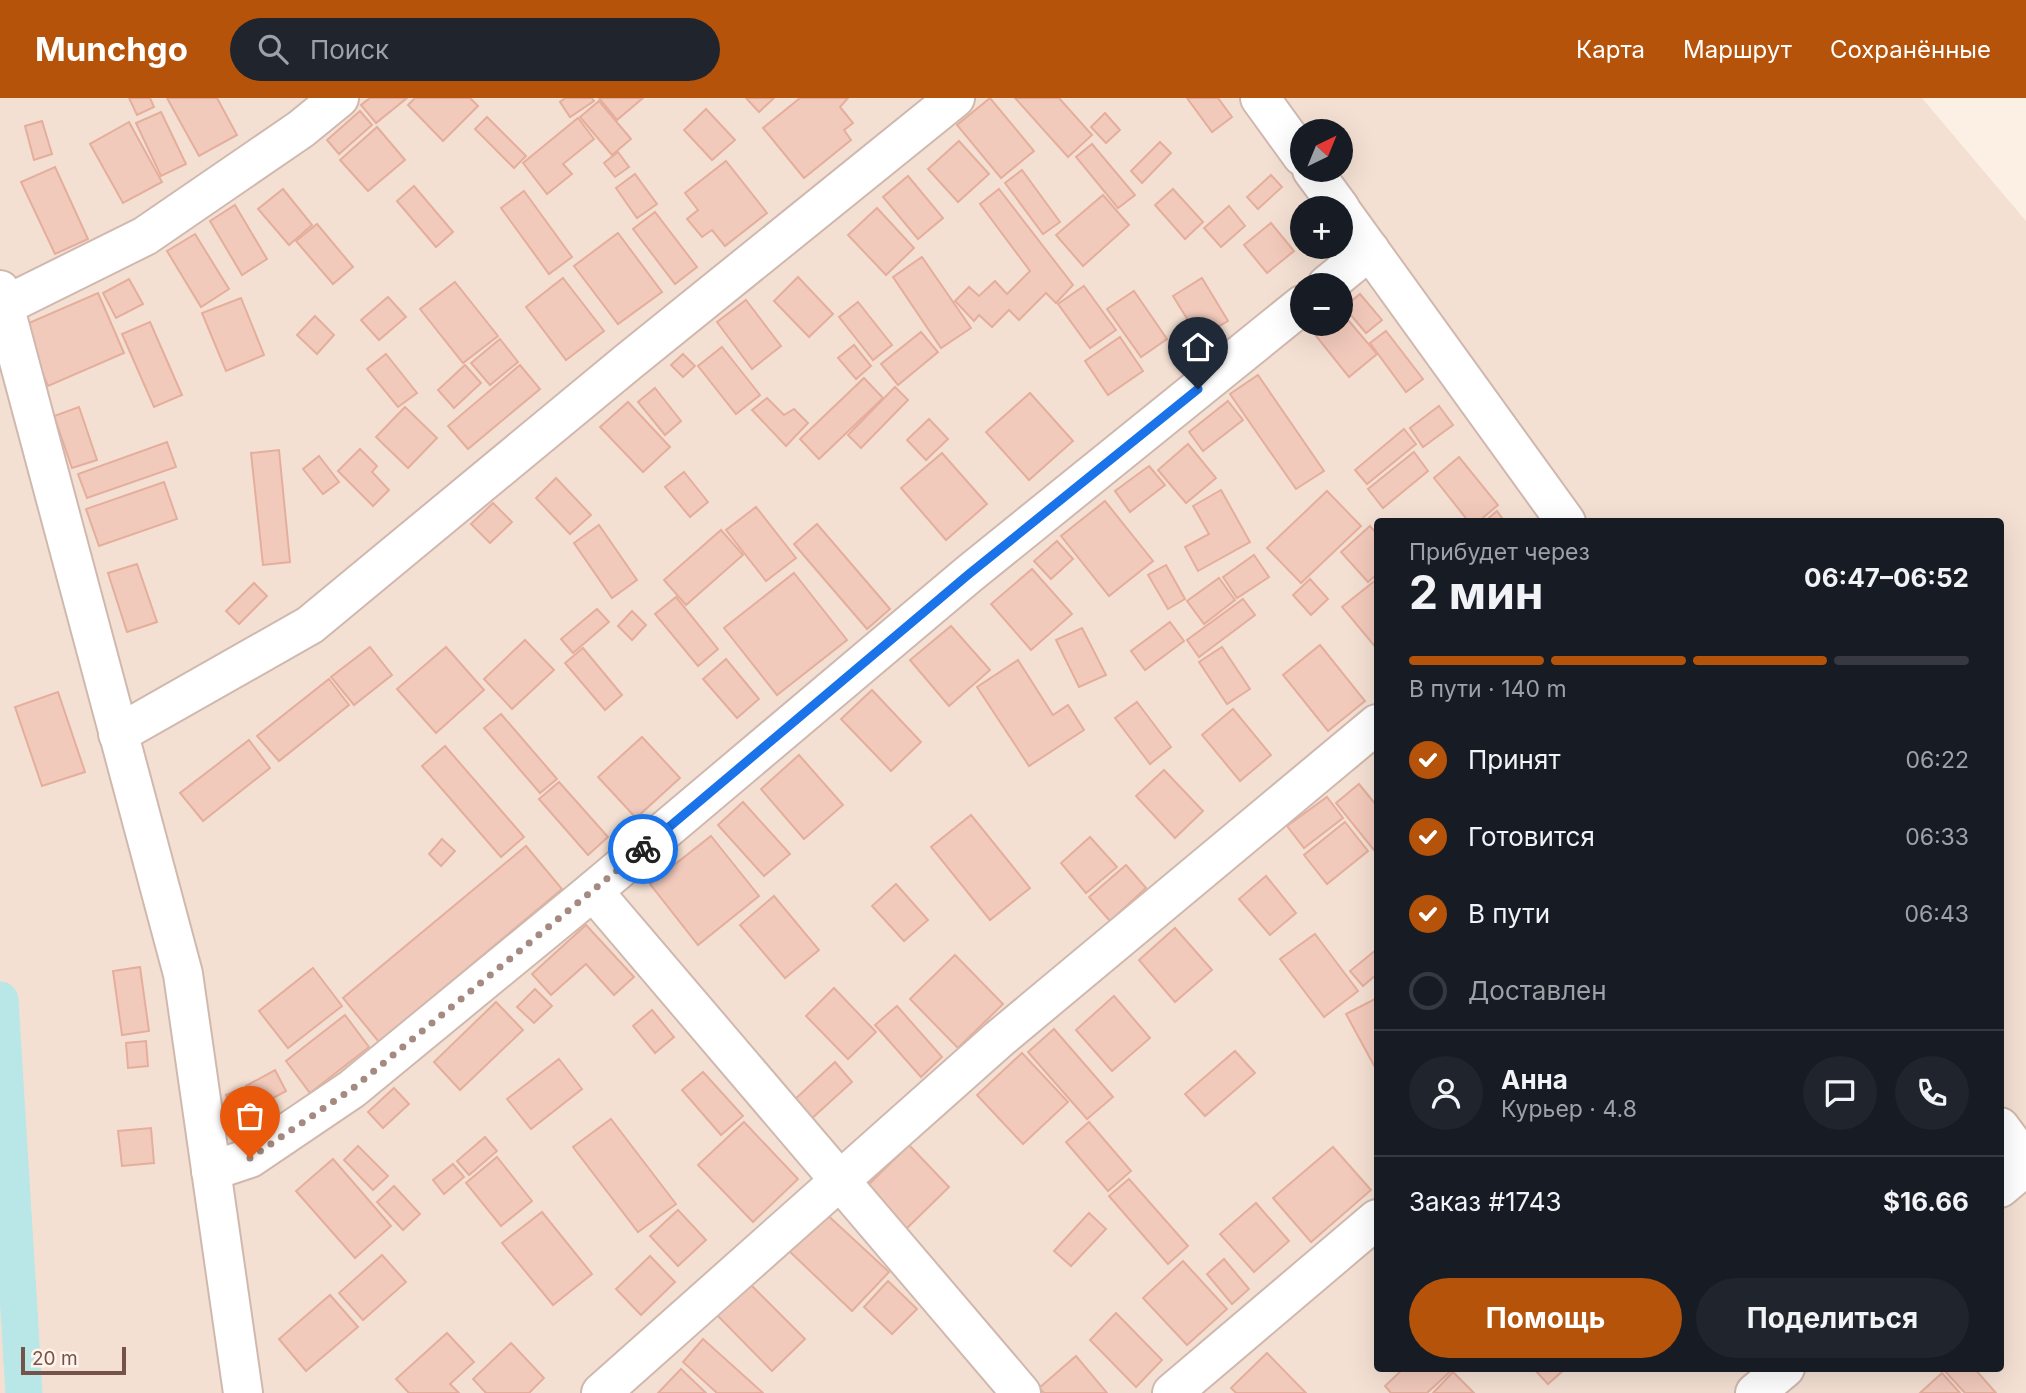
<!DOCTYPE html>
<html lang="ru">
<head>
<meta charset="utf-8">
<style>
  body { margin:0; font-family:Inter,sans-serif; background:#20242c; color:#f1f3f6; height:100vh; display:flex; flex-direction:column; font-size:26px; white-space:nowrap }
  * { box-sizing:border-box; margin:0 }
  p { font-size:23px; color:#9ea1a6 }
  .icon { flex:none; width:38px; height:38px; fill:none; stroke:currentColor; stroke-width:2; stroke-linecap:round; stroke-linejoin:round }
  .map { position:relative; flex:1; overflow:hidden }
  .side { position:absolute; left:1374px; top:420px; width:630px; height:854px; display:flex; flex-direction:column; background:#171b24; border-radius:7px; box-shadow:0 7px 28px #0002 }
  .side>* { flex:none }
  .needle { width:46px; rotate:43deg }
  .buttons { position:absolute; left:1290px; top:21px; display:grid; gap:14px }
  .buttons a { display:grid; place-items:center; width:63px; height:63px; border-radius:50%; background:#171b24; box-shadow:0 7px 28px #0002; font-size:35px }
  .scale { position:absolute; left:21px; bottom:18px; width:105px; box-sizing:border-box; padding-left:7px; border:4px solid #75534a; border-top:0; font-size:19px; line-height:24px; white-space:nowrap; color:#75534a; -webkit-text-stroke:5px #fff4eb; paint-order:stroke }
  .pin { position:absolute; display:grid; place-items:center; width:60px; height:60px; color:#fff; margin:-72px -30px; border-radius:50% 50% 50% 0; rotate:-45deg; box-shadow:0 0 7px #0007 }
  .pin .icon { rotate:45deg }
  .courier { position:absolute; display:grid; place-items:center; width:70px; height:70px; margin:-35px; border:5px solid #1a73e8; border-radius:50%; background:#fff; color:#222; box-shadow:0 2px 9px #0007 }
  .headline em { font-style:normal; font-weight:700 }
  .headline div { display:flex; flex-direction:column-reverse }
  .headline { display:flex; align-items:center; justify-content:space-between; height:119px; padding:0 35px }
  h1 { font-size:46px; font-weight:700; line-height:52px }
  .bar { display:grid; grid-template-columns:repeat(4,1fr); gap:10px 7px; align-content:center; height:84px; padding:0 35px }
  .bar i { height:9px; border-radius:5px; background:#363941 }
  .bar .selected { background:#b45309 }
  .bar p { grid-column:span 4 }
  .line { display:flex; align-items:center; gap:18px; padding:0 35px; border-top:2px solid #363941 }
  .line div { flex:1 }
  .round { display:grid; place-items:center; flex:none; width:74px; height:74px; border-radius:37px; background:#20242c }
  ol { padding:0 35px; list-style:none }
  li { display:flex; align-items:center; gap:21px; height:77px }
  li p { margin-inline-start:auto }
  li .icon { padding:7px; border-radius:50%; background:#b45309; color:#fff; stroke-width:4 }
  li:last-child { color:#9ea1a6 }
  li i { width:38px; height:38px; border:4px solid #363941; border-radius:50% }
  .primary-button { display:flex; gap:14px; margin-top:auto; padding:14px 35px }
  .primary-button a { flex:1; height:80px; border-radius:42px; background:#b45309; color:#fff; font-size:28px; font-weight:700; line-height:80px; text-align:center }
  .primary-button a+a { background:#20242c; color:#f1f3f6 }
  header { display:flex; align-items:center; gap:42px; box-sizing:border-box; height:98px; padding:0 35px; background:#b45309; color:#fff }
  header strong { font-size:33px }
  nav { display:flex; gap:38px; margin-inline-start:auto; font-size:24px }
  .search { width:490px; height:63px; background:#20242c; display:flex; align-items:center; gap:18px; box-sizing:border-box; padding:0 24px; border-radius:38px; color:#9ea1a6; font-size:26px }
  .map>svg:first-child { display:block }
</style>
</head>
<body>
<header>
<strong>Munchgo</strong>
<div class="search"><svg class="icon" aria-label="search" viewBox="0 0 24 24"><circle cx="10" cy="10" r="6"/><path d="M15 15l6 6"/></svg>Поиск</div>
<nav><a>Карта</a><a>Маршрут</a><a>Сохранённые</a></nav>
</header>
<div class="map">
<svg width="2026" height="1295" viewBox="0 0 2026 1295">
  <rect width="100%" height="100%" fill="#fcf0e4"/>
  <!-- residential -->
  <path fill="#f4e0d3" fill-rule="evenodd" d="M 0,0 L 1922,0 L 2026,123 L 2026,1295 L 0,1295 ZM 1302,33 L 1340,33 L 1340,72 L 1302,72 ZM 1302,110 L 1340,110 L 1340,149 L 1302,149 ZM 1302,187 L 1340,187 L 1340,226 L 1302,226 ZM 1377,424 L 2000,424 L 2000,1270 L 1377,1270 Z"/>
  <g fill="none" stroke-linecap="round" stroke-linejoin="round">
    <!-- canal -->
    <polyline stroke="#b9e6e6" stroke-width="37" points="0,902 24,1295"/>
  </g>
  <!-- building -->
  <g fill="#f2cabc" stroke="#e5ae9c" stroke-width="2">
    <polygon points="129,0 150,0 154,9 137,17"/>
    <polygon points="167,0 217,0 237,37 199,58"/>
    <polygon points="370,0 407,0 376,25 361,7"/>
    <polygon points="415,0 470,0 478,8 443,43 408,7"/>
    <polygon points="565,0 592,0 594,3 570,19 560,4"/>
    <polygon points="599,0 643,0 617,22"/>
    <polygon points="746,0 774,0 759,14"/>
    <polygon points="800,0 848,0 840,9 853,25 844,32 851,42 804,80 763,30"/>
    <polygon points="990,0 1034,53 1001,80 957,27"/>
    <polygon points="1015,0 1059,0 1092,37 1068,59"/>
    <polygon points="1187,0 1218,0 1232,19 1212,34"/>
    <polygon points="599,3 631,41 612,57 580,19"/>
    <polygon points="706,11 735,42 712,62 684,32"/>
    <polygon points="360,13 372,27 339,56 327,42"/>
    <polygon points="161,14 186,66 161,78 136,25"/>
    <polygon points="1105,15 1120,32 1106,45 1091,29"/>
    <polygon points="487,19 526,58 514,70 475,31"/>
    <polygon points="578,20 594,41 563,66 572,76 547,96 523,65"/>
    <polygon points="42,23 52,56 34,62 25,28"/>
    <polygon points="129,24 162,84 123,105 90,46"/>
    <polygon points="377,29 405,62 368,93 340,62"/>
    <polygon points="959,43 989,76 958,104 928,71"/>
    <polygon points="1160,44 1171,55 1142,85 1131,73"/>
    <polygon points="1092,46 1135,97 1118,110 1076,59"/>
    <polygon points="618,54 629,69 615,79 604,65"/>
    <polygon points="726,63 767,115 725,148 712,132 702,139 687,121 698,112 685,95"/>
    <polygon points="55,69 88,141 55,156 21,84"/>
    <polygon points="1022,72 1060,124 1043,136 1005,85"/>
    <polygon points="635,76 657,106 637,120 616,90"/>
    <polygon points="1271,77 1282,89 1258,111 1247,99"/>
    <polygon points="908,78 943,120 918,141 883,99"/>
    <polygon points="414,88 453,134 436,149 397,103"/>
    <polygon points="283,91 312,127 289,147 258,111"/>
    <polygon points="999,91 1073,187 1056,205 1046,195 1019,222 1009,212 992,229 979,217 974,223 955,203 969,189 979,198 995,183 1007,196 1030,173 980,106"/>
    <polygon points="1173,91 1203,124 1185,141 1155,107"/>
    <polygon points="524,93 572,159 549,176 501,110"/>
    <polygon points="1103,97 1129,127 1083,168 1056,137"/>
    <polygon points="235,107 267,161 242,177 210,123"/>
    <polygon points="1229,108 1245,128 1221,149 1204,130"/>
    <polygon points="877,110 914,150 886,177 848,137"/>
    <polygon points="655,114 697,169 675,186 633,131"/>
    <polygon points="1271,125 1294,153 1267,175 1244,147"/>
    <polygon points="317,126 353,169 333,186 296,143"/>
    <polygon points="618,135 662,194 618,226 574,168"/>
    <polygon points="195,136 229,191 201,209 167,153"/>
    <polygon points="922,159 971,230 941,250 893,179"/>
    <polygon points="798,179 833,216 809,239 774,203"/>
    <polygon points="563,180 604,233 566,262 526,209"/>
    <polygon points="1202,180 1228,223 1199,240 1173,198"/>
    <polygon points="129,181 143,206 116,220 103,195"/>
    <polygon points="455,184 498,238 463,265 420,211"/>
    <polygon points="1084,188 1116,232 1090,250 1058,206"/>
    <polygon points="1134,193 1167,241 1141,259 1107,211"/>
    <polygon points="98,195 124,255 48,288 22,228"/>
    <polygon points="1360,196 1382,222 1366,235 1344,209"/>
    <polygon points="388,199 406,219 379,242 361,222"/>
    <polygon points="241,200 264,257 226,273 202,215"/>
    <polygon points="746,202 781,248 752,271 717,224"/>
    <polygon points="858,204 892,247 873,262 839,219"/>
    <polygon points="1343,216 1377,256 1349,279 1316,238 1331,226 1340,226"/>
    <polygon points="315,218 334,237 317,256 297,237"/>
    <polygon points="150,224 182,297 154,309 122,236"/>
    <polygon points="1386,233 1423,281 1406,294 1370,245"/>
    <polygon points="921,234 938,254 898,287 881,266"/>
    <polygon points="1120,239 1143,273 1108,297 1085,263"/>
    <polygon points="500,241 518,264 490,287 471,265"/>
    <polygon points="854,247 871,268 856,281 838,260"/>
    <polygon points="722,249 760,297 736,316 698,268"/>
    <polygon points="386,256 417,295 398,309 367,271"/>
    <polygon points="683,256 695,268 683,279 671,267"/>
    <polygon points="465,267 481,285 454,310 438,292"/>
    <polygon points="520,267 540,291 468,351 448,328"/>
    <polygon points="1258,277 1324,373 1296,391 1230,296"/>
    <polygon points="864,280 883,300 819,361 800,341"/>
    <polygon points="895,289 908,302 861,350 848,337"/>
    <polygon points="655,290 681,323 665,337 638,304"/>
    <polygon points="1030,295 1073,343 1029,382 986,334"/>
    <polygon points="767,300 784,317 794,311 808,325 786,348 752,312"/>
    <polygon points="1228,303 1243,322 1203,353 1189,334"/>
    <polygon points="628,304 670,349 643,374 600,329"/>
    <polygon points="1439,308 1453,327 1423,349 1410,330"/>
    <polygon points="79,309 97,362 72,370 54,318"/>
    <polygon points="405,309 437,340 408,370 376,339"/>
    <polygon points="929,321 948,341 926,362 907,342"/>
    <polygon points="1404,331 1416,346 1367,386 1355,372"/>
    <polygon points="167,344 176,369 87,400 78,376"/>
    <polygon points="1188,346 1216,380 1186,405 1158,372"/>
    <polygon points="360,351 377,368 372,374 389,392 373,408 338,373"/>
    <polygon points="279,352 290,464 263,467 251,355"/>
    <polygon points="1414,354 1428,373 1383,410 1368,391"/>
    <polygon points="942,355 987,406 946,442 901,390"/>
    <polygon points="319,358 339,384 323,396 303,371"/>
    <polygon points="1459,359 1498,407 1478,424 1469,424 1434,380"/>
    <polygon points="1149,368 1165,387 1130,414 1115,393"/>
    <polygon points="684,374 708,404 690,419 665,389"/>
    <polygon points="556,380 591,417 570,436 536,400"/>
    <polygon points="164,384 177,421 99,448 86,411"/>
    <polygon points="1221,392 1250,444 1198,473 1185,449 1209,436 1193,408"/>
    <polygon points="1327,393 1361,428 1301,485 1267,450"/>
    <polygon points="1105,403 1153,463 1109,498 1061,438"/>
    <polygon points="493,405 512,424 490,445 471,426"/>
    <polygon points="756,409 796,460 766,483 726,432"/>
    <polygon points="1497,413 1505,424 1484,424"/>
    <polygon points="817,426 890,511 867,531 794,446"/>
    <polygon points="599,427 637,482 612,500 574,445"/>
    <polygon points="1370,428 1377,436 1377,476 1368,484 1341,454"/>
    <polygon points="721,432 743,457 686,507 664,482"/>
    <polygon points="1057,443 1073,461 1051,481 1034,463"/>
    <polygon points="1254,457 1269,479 1237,500 1223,479"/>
    <polygon points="137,466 157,524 127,534 108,475"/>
    <polygon points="1166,467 1185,501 1168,511 1148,477"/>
    <polygon points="1032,471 1072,516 1031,552 991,506"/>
    <polygon points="794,475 847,542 777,597 724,530"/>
    <polygon points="1219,480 1235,502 1204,526 1187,503"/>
    <polygon points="1310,481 1328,501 1311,517 1293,497"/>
    <polygon points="1377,481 1377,551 1342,509"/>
    <polygon points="254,485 267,498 239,526 226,513"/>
    <polygon points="676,499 718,551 698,568 655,516"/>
    <polygon points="1243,501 1255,517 1199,559 1187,542"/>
    <polygon points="597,511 609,524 573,555 561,541"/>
    <polygon points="632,513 646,527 632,542 618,528"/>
    <polygon points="1170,524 1184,543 1145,572 1131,553"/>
    <polygon points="951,528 990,572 949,608 910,562"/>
    <polygon points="1082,530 1106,577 1079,589 1056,542"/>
    <polygon points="525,542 554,572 512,611 484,581"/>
    <polygon points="1320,547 1365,603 1328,633 1283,577"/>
    <polygon points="370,549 392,577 354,607 331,579"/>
    <polygon points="446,549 484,592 436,635 397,591"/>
    <polygon points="1222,549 1250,591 1227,606 1199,564"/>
    <polygon points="583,550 622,597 605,612 565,565"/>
    <polygon points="726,561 759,601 737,620 703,581"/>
    <polygon points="1018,562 1053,617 1068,607 1084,632 1029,668 977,589"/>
    <polygon points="329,581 349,607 279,663 257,638"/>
    <polygon points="872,592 921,644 891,673 841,621"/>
    <polygon points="58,594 85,674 42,688 15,609"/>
    <polygon points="1137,604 1171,649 1150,666 1115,620"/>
    <polygon points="1233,611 1271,657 1240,683 1202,637"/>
    <polygon points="501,616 557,681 540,695 484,630"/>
    <polygon points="642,639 680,680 636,720 598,679"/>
    <polygon points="249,642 270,670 203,723 180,695"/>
    <polygon points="445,648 524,739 501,759 422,668"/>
    <polygon points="799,657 843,707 804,741 761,691"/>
    <polygon points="1164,672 1203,713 1175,740 1136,698"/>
    <polygon points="559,684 608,739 588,757 539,701"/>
    <polygon points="1359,686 1377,708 1377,756 1336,705"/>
    <polygon points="1327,699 1343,720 1304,750 1287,728"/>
    <polygon points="743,704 790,756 764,778 718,727"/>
    <polygon points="971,717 1030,790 990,822 931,749"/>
    <polygon points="1345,724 1368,753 1327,786 1304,757"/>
    <polygon points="711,738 759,798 698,847 650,786"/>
    <polygon points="1090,739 1117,769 1086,795 1061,765"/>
    <polygon points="442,741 455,753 441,768 429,756"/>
    <polygon points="526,748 562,791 379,944 343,900"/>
    <polygon points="1126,767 1146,790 1110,823 1089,799"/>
    <polygon points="1266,778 1296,815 1270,837 1239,801"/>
    <polygon points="896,786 928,822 904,843 872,808"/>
    <polygon points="774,798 819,852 785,880 740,827"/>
    <polygon points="586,827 634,879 614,897 586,866 551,897 532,876"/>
    <polygon points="1175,830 1212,872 1175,904 1139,862"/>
    <polygon points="1315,836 1358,893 1324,919 1280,861"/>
    <polygon points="1377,851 1377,876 1363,888 1350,873"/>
    <polygon points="955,857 1003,906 958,950 910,901"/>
    <polygon points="140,869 149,933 122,937 113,873"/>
    <polygon points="313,870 342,908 288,950 259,913"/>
    <polygon points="834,890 876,934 848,961 806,918"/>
    <polygon points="535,891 552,908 534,925 517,909"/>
    <polygon points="1114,898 1150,940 1112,973 1076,932"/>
    <polygon points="1377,900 1377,973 1346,916"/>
    <polygon points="496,904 523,932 460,992 434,964"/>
    <polygon points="897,908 942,959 921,979 875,927"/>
    <polygon points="652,912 674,939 655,955 633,928"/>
    <polygon points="345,917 369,949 310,995 286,963"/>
    <polygon points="1054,931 1113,999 1087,1021 1028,954"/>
    <polygon points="146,943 148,968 128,970 126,945"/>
    <polygon points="1235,953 1255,975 1205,1018 1185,996"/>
    <polygon points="1022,955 1068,1004 1023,1046 977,997"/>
    <polygon points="559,961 582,991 531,1031 507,1001"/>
    <polygon points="835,964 852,984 810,1022 793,1003"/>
    <polygon points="275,972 286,993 257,1009 246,988"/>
    <polygon points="703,974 743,1018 721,1037 682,992"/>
    <polygon points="242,990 253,1012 236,1019 226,997"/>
    <polygon points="394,990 409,1006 383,1030 368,1014"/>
    <polygon points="611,1021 676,1106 638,1134 573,1049"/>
    <polygon points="744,1024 798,1081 753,1124 698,1067"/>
    <polygon points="1089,1024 1131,1073 1108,1093 1066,1044"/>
    <polygon points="151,1030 154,1065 122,1068 118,1033"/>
    <polygon points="485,1039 497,1053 469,1077 457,1063"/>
    <polygon points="909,1047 949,1089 903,1134 862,1093"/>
    <polygon points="358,1048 388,1078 373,1092 344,1062"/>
    <polygon points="1333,1049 1371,1092 1311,1144 1273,1100"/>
    <polygon points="497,1059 532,1103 501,1128 466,1085"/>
    <polygon points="333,1061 391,1128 355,1160 296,1093"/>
    <polygon points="453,1066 464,1079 444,1096 433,1082"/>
    <polygon points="1129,1081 1188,1148 1168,1166 1109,1098"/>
    <polygon points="394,1088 420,1116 403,1132 377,1104"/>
    <polygon points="1256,1105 1289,1143 1254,1174 1220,1136"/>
    <polygon points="678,1112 706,1142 678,1168 650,1138"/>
    <polygon points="822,1112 889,1174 852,1213 786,1150"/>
    <polygon points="542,1114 592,1176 553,1207 502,1145"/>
    <polygon points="1089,1115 1106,1131 1071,1168 1054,1153"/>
    <polygon points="382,1157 406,1184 363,1222 339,1195"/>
    <polygon points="650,1158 675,1184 641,1217 616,1191"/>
    <polygon points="1224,1161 1249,1191 1232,1206 1207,1176"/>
    <polygon points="1183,1163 1227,1211 1187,1247 1143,1200"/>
    <polygon points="888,1183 917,1211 892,1236 864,1209"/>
    <polygon points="748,1184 805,1241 772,1273 716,1216"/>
    <polygon points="330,1197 358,1229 306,1273 279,1241"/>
    <polygon points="1116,1215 1162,1262 1136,1289 1090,1242"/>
    <polygon points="447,1235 474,1264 450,1286 459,1295 409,1295 396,1281"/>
    <polygon points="703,1241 763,1295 717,1295 683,1264"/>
    <polygon points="511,1245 544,1280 529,1295 486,1295 473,1281"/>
    <polygon points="1267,1255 1306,1295 1236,1295 1231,1290"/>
    <polygon points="1076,1258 1107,1295 1044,1295 1039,1290"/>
    <polygon points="1404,1270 1454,1270 1427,1295 1391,1295 1385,1288"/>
    <polygon points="1533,1270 1566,1270 1548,1286"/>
    <polygon points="1942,1270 1974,1270 1996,1295 1965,1295"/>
    <polygon points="681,1271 706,1295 658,1295"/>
    <polygon points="1453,1274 1474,1295 1433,1295"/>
    <polygon points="1942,1275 1960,1295 1920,1295"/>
  </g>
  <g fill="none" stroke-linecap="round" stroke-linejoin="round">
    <defs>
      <g id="minor">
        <polyline points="1260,0 1302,58"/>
        <polyline points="1312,72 1340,110"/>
        <polyline points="1340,111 1566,424"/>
        <polyline points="1327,187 1370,152"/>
        <polyline points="0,192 183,876 243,1295"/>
        <polyline points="4,208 145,138 301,31 339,0"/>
        <polyline points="118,636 310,527 628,264 955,0"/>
        <polyline points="593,793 1021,1295"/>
        <polyline points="2000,1029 2026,1064"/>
        <polyline points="211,1073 250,1060 352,991 593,793 969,476 1302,207"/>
        <polyline points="2000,1090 2026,1068"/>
        <polyline points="601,1295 999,941 1377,626"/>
        <polyline points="1172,1295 1377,1121"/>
        <polyline points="1755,1295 1785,1270"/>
      </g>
    </defs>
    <!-- minor casing -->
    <use href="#minor" stroke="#d0b8ae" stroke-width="42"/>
    <!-- minor -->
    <use href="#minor" stroke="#fff" stroke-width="38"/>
  </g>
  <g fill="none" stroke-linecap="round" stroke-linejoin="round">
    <!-- done -->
    <polyline stroke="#a48a80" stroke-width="7" stroke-dasharray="0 12.6" points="250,1060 352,991 643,751"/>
    <!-- route -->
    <polyline stroke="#1a73e8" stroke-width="9" points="643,751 969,476 1198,291"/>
  </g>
</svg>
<div class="buttons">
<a><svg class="needle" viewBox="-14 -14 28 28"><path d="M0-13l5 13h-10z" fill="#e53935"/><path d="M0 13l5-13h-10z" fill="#9ea1a6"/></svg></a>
<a>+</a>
<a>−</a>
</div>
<div class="scale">20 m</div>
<div class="pin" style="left:250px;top:1060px;background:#ea580c"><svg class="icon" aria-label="bag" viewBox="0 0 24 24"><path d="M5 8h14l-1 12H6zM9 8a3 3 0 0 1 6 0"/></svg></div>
<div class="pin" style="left:1198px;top:291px;background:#1f2937"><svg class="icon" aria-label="home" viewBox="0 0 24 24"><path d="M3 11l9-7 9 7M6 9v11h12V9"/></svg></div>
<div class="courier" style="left:643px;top:751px"><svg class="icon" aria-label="bike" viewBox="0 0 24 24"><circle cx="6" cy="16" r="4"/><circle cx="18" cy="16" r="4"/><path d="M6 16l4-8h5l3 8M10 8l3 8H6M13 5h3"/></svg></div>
<section class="side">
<div class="headline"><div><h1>2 мин</h1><p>Прибудет через</p></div><em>06:47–06:52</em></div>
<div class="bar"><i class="selected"></i><i class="selected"></i><i class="selected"></i><i></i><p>В пути · 140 m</p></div>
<ol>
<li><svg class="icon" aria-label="check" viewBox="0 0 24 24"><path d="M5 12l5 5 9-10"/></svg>Принят<p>06:22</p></li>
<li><svg class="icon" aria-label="check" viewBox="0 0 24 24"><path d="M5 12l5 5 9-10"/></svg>Готовится<p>06:33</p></li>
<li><svg class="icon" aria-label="check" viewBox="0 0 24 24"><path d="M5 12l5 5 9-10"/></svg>В пути<p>06:43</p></li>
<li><i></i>Доставлен</li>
</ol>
<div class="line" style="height:126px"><a class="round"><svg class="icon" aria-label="person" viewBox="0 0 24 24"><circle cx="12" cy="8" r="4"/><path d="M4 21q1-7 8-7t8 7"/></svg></a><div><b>Анна</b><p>Курьер · 4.8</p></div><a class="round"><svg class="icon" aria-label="chat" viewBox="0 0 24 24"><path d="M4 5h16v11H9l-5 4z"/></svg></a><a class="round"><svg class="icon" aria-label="phone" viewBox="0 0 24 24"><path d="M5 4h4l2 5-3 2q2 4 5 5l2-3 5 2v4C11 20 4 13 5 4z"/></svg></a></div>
<div class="line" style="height:91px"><div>Заказ #1743</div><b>$16.66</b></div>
<div class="primary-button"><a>Помощь</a><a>Поделиться</a></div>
</section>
</div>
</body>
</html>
